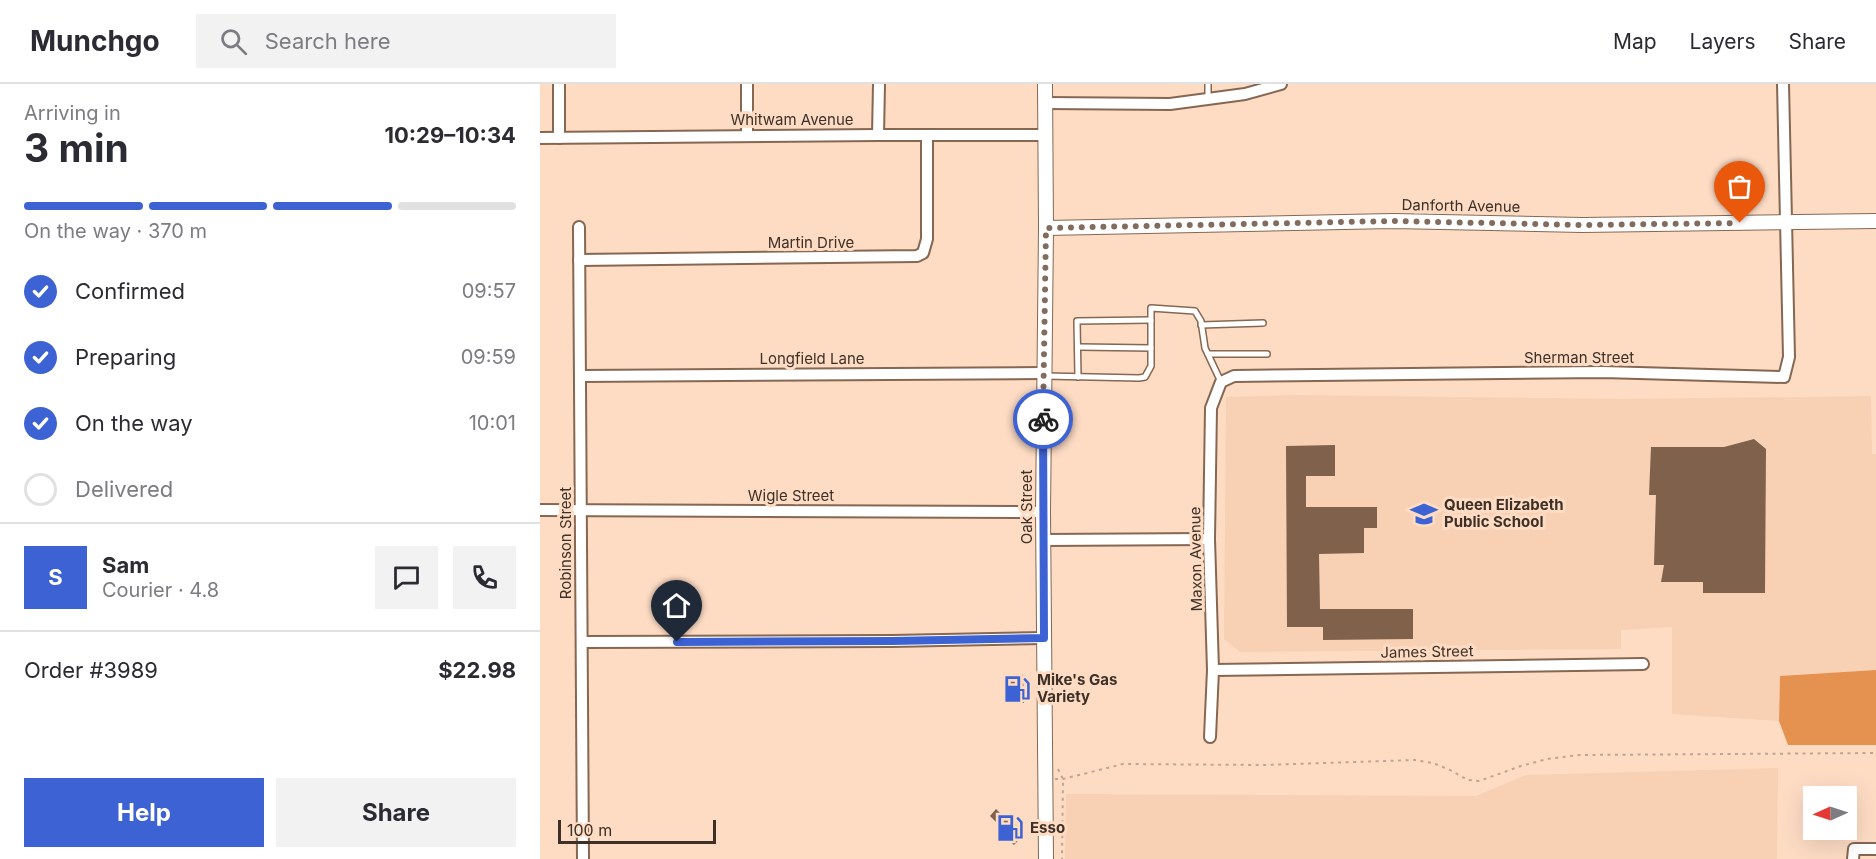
<!DOCTYPE html>
<html lang="en">
<head>
<meta charset="utf-8">
<style>
  body { margin:0; font-family:Inter,sans-serif; background:#f2f2f3; color:#2b2b33; height:100vh; display:flex; flex-direction:column; font-size:22px; white-space:nowrap }
  * { box-sizing:border-box; margin:0 }
  p { font-size:20px; color:#7c7c81 }
  .icon { flex:none; width:33px; height:33px; fill:none; stroke:currentColor; stroke-width:2; stroke-linecap:round; stroke-linejoin:round }
  .map { position:relative; flex:1; overflow:hidden }
  .panel { display:flex; flex-direction:column; background:#fff; width:540px }
  .panel>* { flex:none }
  .needle { width:39px; rotate:267deg }
  .buttons { position:absolute; left:1263px; top:702px; display:grid; gap:12px }
  .buttons a { display:grid; place-items:center; width:54px; height:54px; border-radius:0px; background:#fff; box-shadow:0 6px 24px #0002; font-size:30px }
  .scale { position:absolute; left:18px; bottom:15px; width:158px; box-sizing:border-box; padding-left:6px; border:3px solid #3d3027; border-top:0; font-size:16px; line-height:21px; white-space:nowrap; color:#3d3027; -webkit-text-stroke:4px #fedcc4; paint-order:stroke }
  .pin { position:absolute; display:grid; place-items:center; width:51px; height:51px; color:#fff; margin:-62px -26px; border-radius:50% 50% 50% 0; rotate:-45deg; box-shadow:0 0 6px #0007 }
  .pin .icon { rotate:45deg }
  .courier { position:absolute; display:grid; place-items:center; width:60px; height:60px; margin:-30px; border:4px solid #3d62d3; border-radius:50%; background:#fff; color:#222; box-shadow:0 2px 8px #0007 }
  .overview em { font-style:normal; font-weight:700 }
  .overview div { display:flex; flex-direction:column-reverse }
  .overview { display:flex; align-items:center; justify-content:space-between; height:102px; padding:0 24px }
  h1 { font-size:39px; font-weight:700; line-height:45px }
  .bar { display:grid; grid-template-columns:repeat(4,1fr); gap:9px 6px; align-content:center; height:72px; padding:0 24px }
  .bar i { height:8px; border-radius:4px; background:#e1e1e2 }
  .bar .active { background:#3d62d3 }
  .bar p { grid-column:span 4 }
  .line { display:flex; align-items:center; gap:15px; padding:0 24px; border-top:2px solid #e1e1e2 }
  .line div { flex:1 }
  .round { display:grid; place-items:center; flex:none; width:63px; height:63px; border-radius:0px; background:#f2f2f3 }
  ol { padding:0 24px; list-style:none }
  li { display:flex; align-items:center; gap:18px; height:66px }
  li p { margin-inline-start:auto }
  li .icon { padding:6px; border-radius:50%; background:#3d62d3; color:#fff; stroke-width:4 }
  li:last-child { color:#7c7c81 }
  li i { width:33px; height:33px; border:3px solid #e1e1e2; border-radius:50% }
  .cta { display:flex; gap:12px; margin-top:auto; padding:12px 24px }
  .cta a { flex:1; height:69px; border-radius:0px; background:#3d62d3; color:#fff; font-size:24px; font-weight:700; line-height:69px; text-align:center }
  .cta a+a { background:#f2f2f3; color:#2b2b33 }
  header { display:flex; align-items:center; gap:36px; box-sizing:border-box; height:84px; padding:0 30px; background:#fff; border-bottom:2px solid #e1e1e2 }
  header strong { font-size:28px }
  nav { display:flex; gap:33px; margin-inline-start:auto; font-size:21px }
  .search { width:420px; height:54px; background:#f2f2f3; display:flex; align-items:center; gap:15px; box-sizing:border-box; padding:0 21px; border-radius:0px; color:#7c7c81; font-size:22px }
  main { display:flex; flex:1; min-height:0 }
  .map>svg:first-child { display:block }
</style>
</head>
<body>
<header>
<strong>Munchgo</strong>
<div class="search"><svg class="icon" aria-label="search" viewBox="0 0 24 24"><circle cx="10" cy="10" r="6"/><path d="M15 15l6 6"/></svg>Search here</div>
<nav><a>Map</a><a>Layers</a><a>Share</a></nav>
</header>
<main>
<section class="panel">
<div class="overview"><div><h1>3 min</h1><p>Arriving in</p></div><em>10:29–10:34</em></div>
<div class="bar"><i class="active"></i><i class="active"></i><i class="active"></i><i></i><p>On the way · 370 m</p></div>
<ol>
<li><svg class="icon" aria-label="check" viewBox="0 0 24 24"><path d="M5 12l5 5 9-10"/></svg>Confirmed<p>09:57</p></li>
<li><svg class="icon" aria-label="check" viewBox="0 0 24 24"><path d="M5 12l5 5 9-10"/></svg>Preparing<p>09:59</p></li>
<li><svg class="icon" aria-label="check" viewBox="0 0 24 24"><path d="M5 12l5 5 9-10"/></svg>On the way<p>10:01</p></li>
<li><i></i>Delivered</li>
</ol>
<div class="line" style="height:108px"><b class="round" style="background:#3d62d3;color:#fff">S</b><div><b>Sam</b><p>Courier · 4.8</p></div><a class="round"><svg class="icon" aria-label="chat" viewBox="0 0 24 24"><path d="M4 5h16v11H9l-5 4z"/></svg></a><a class="round"><svg class="icon" aria-label="phone" viewBox="0 0 24 24"><path d="M5 4h4l2 5-3 2q2 4 5 5l2-3 5 2v4C11 20 4 13 5 4z"/></svg></a></div>
<div class="line" style="height:78px"><div>Order #3989</div><b>$22.98</b></div>
<div class="cta"><a>Help</a><a>Share</a></div>
</section>
<div class="map">
<svg width="1336" height="775" viewBox="0 0 1336 775">
  <rect width="100%" height="100%" fill="#fedcc4"/>
  <!-- built -->
  <g fill="#f8d0b3">
    <polygon points="755,311 1084,315 1331,312 1332,370 1336,370 1336,586 1240,592 1239,637 1132,630 1132,543 1081,546 1081,565 700,568 684,555 686,313"/>
    <polygon points="1238,684 1237,775 525,775 526,710 936,712 986,691"/>
  </g>
  <!-- forest -->
  <polygon fill="#e59150" points="1336,586 1336,661 1248,661 1239,637 1240,592"/>
  <!-- building -->
  <g fill="#7f614c">
    <polygon points="1214,355 1226,365 1225,509 1163,509 1163,498 1121,498 1124,481 1114,481 1116,411 1109,411 1111,363 1184,363"/>
    <polygon points="795,361 795,392 766,392 766,423 837,423 837,444 824,444 824,469 779,470 780,525 873,525 873,555 783,556 783,543 747,543 746,362"/>
    <polygon points="469,590 483,590 484,619 470,620"/>
    <polygon points="456,725 467,736 469,734 485,749 474,761 458,746 461,743 450,732"/>
  </g>
  <g fill="none" stroke-linecap="round" stroke-linejoin="round">
    <defs>
      <g id="service">
        <polyline points="668,0 668,15"/>
        <polyline points="661,241 723,239"/>
        <polyline points="539,263 611,264"/>
        <polyline points="668,270 727,270"/>
        <polyline points="505,292 599,294 605,293 611,282 611,224 655,227 661,237 665,264 681,298"/>
        <polyline points="538,293 537,237 611,236"/>
      </g>
      <g id="minor">
        <polyline points="19,0 19,54"/>
        <polyline points="207,1 207,52"/>
        <polyline points="505,19 630,20 705,10 741,0"/>
        <polyline points="338,51 339,0"/>
        <polyline points="0,54 338,51 505,51"/>
        <polyline points="39,143 43,775"/>
        <polyline points="39,176 377,172 383,169 387,155 387,51"/>
        <polyline points="40,292 504,289"/>
        <polyline points="0,426 503,428"/>
        <polyline points="503,456 669,455"/>
        <polyline points="42,558 352,557 504,554"/>
        <polyline points="673,586 1103,580"/>
        <polyline points="670,653 673,586 669,455 671,324 681,298 694,292 1063,288 1244,293 1249,273 1243,0"/>
        <polyline points="1313,775 1314,765 1336,765"/>
      </g>
      <g id="tertiary">
        <polyline points="505,0 506,144 503,428 506,775"/>
        <polyline points="506,144 853,137 1042,141 1336,137"/>
      </g>
    </defs>
    <!-- service casing -->
    <use href="#service" stroke="#856752" stroke-width="8"/>
    <!-- minor casing -->
    <use href="#minor" stroke="#856752" stroke-width="14"/>
    <!-- tertiary casing -->
    <use href="#tertiary" stroke="#856752" stroke-width="16"/>
    <!-- path -->
    <g stroke="#bfa491" stroke-width="2" stroke-dasharray="3 4.5" stroke-linecap="butt">
      <polyline points="518,685 523,695 522,775"/>
      <polyline points="515,695 523,695 583,680 723,681 875,676 893,679 910,686 928,696 939,697 981,682 1007,675 1039,671 1336,669"/>
    </g>
    <!-- service -->
    <use href="#service" stroke="#fff" stroke-width="5"/>
    <!-- minor -->
    <use href="#minor" stroke="#fff" stroke-width="10"/>
    <!-- tertiary -->
    <use href="#tertiary" stroke="#fff" stroke-width="14"/>
  </g>
  <g fill="none" stroke-linecap="round" stroke-linejoin="round">
    <!-- done -->
    <polyline stroke="#816c5e" stroke-width="6" stroke-dasharray="0 10.8" points="503,335 506,144 853,137 1042,141 1200,139"/>
    <!-- route -->
    <polyline stroke="#3d62d3" stroke-width="8" points="137,558 352,557 504,554 503,335"/>
  </g>
  <!-- icons -->
  <defs>
    <symbol id="school-bare" viewBox="-9 -9 18 18"><path d="M0-5L7-2L0 1L-7-2ZM-4 1L0 2.5L4 1V4Q0 6-4 4Z" fill="#3d62d3" stroke="#fedcc4" stroke-width="2.5" paint-order="stroke"/></symbol>
    <symbol id="fuel-bare" viewBox="-9 -9 18 18"><path d="M-5.5-6h7V0h2V4h1.3V-2.5L3-4.5l.8-.8L6-3V5H2.5V1h-1V6h-7ZM-4.2-4.7v3.2H.2V-4.7Z" fill="#3d62d3" stroke="#fedcc4" stroke-width="2.5" paint-order="stroke"/></symbol>
  </defs>
  <g fill-rule="evenodd">
    <use href="#school-bare" x="865" y="411" width="38" height="38"/>
    <use href="#fuel-bare" x="458" y="586" width="38" height="38"/>
    <use href="#fuel-bare" x="451" y="725" width="38" height="38"/>
  </g>
  <g text-anchor="middle" stroke-width="6" stroke-linejoin="round" paint-order="stroke">
    <!-- street labels -->
    <g font-size="15" fill="#3d3027" stroke="#fedcc4">
      <text x="252" y="41">Whitwam Avenue</text>
      <text transform="translate(921 122) rotate(1)" y="5">Danforth Avenue</text>
      <text x="271" y="164">Martin Drive</text>
      <text x="1039" y="279">Sherman Street</text>
      <text x="272" y="280">Longfield Lane</text>
      <text x="251" y="417">Wigle Street</text>
      <text transform="translate(487 423) rotate(-90)" y="5">Oak Street</text>
      <text transform="translate(26 459) rotate(-90)" y="5">Robinson Street</text>
      <text transform="translate(656 475) rotate(-91)" y="5">Maxon Avenue</text>
      <text transform="translate(887 568) rotate(-1)" y="5">James Street</text>
    </g>
    <!-- poi labels -->
    <g font-size="15" font-weight="bold" fill="#3d3027" stroke="#fedcc4" text-anchor="start">
      <text x="904" y="426">Queen Elizabeth<tspan x="904" dy="17">Public School</tspan></text>
      <text x="497" y="601">Mike's Gas<tspan x="497" dy="17">Variety</tspan></text>
      <text x="490" y="749">Esso</text>
    </g>
  </g>
</svg>
<div class="buttons">
<a><svg class="needle" viewBox="-14 -14 28 28"><path d="M0-13l5 13h-10z" fill="#e53935"/><path d="M0 13l5-13h-10z" fill="#7c7c81"/></svg></a>
</div>
<div class="scale">100 m</div>
<div class="pin" style="left:1200px;top:139px;background:#ea580c"><svg class="icon" aria-label="bag" viewBox="0 0 24 24"><path d="M5 8h14l-1 12H6zM9 8a3 3 0 0 1 6 0"/></svg></div>
<div class="pin" style="left:137px;top:558px;background:#1f2937"><svg class="icon" aria-label="home" viewBox="0 0 24 24"><path d="M3 11l9-7 9 7M6 9v11h12V9"/></svg></div>
<div class="courier" style="left:503px;top:335px"><svg class="icon" aria-label="bike" viewBox="0 0 24 24"><circle cx="6" cy="16" r="4"/><circle cx="18" cy="16" r="4"/><path d="M6 16l4-8h5l3 8M10 8l3 8H6M13 5h3"/></svg></div>
</div>
</main>
</body>
</html>
